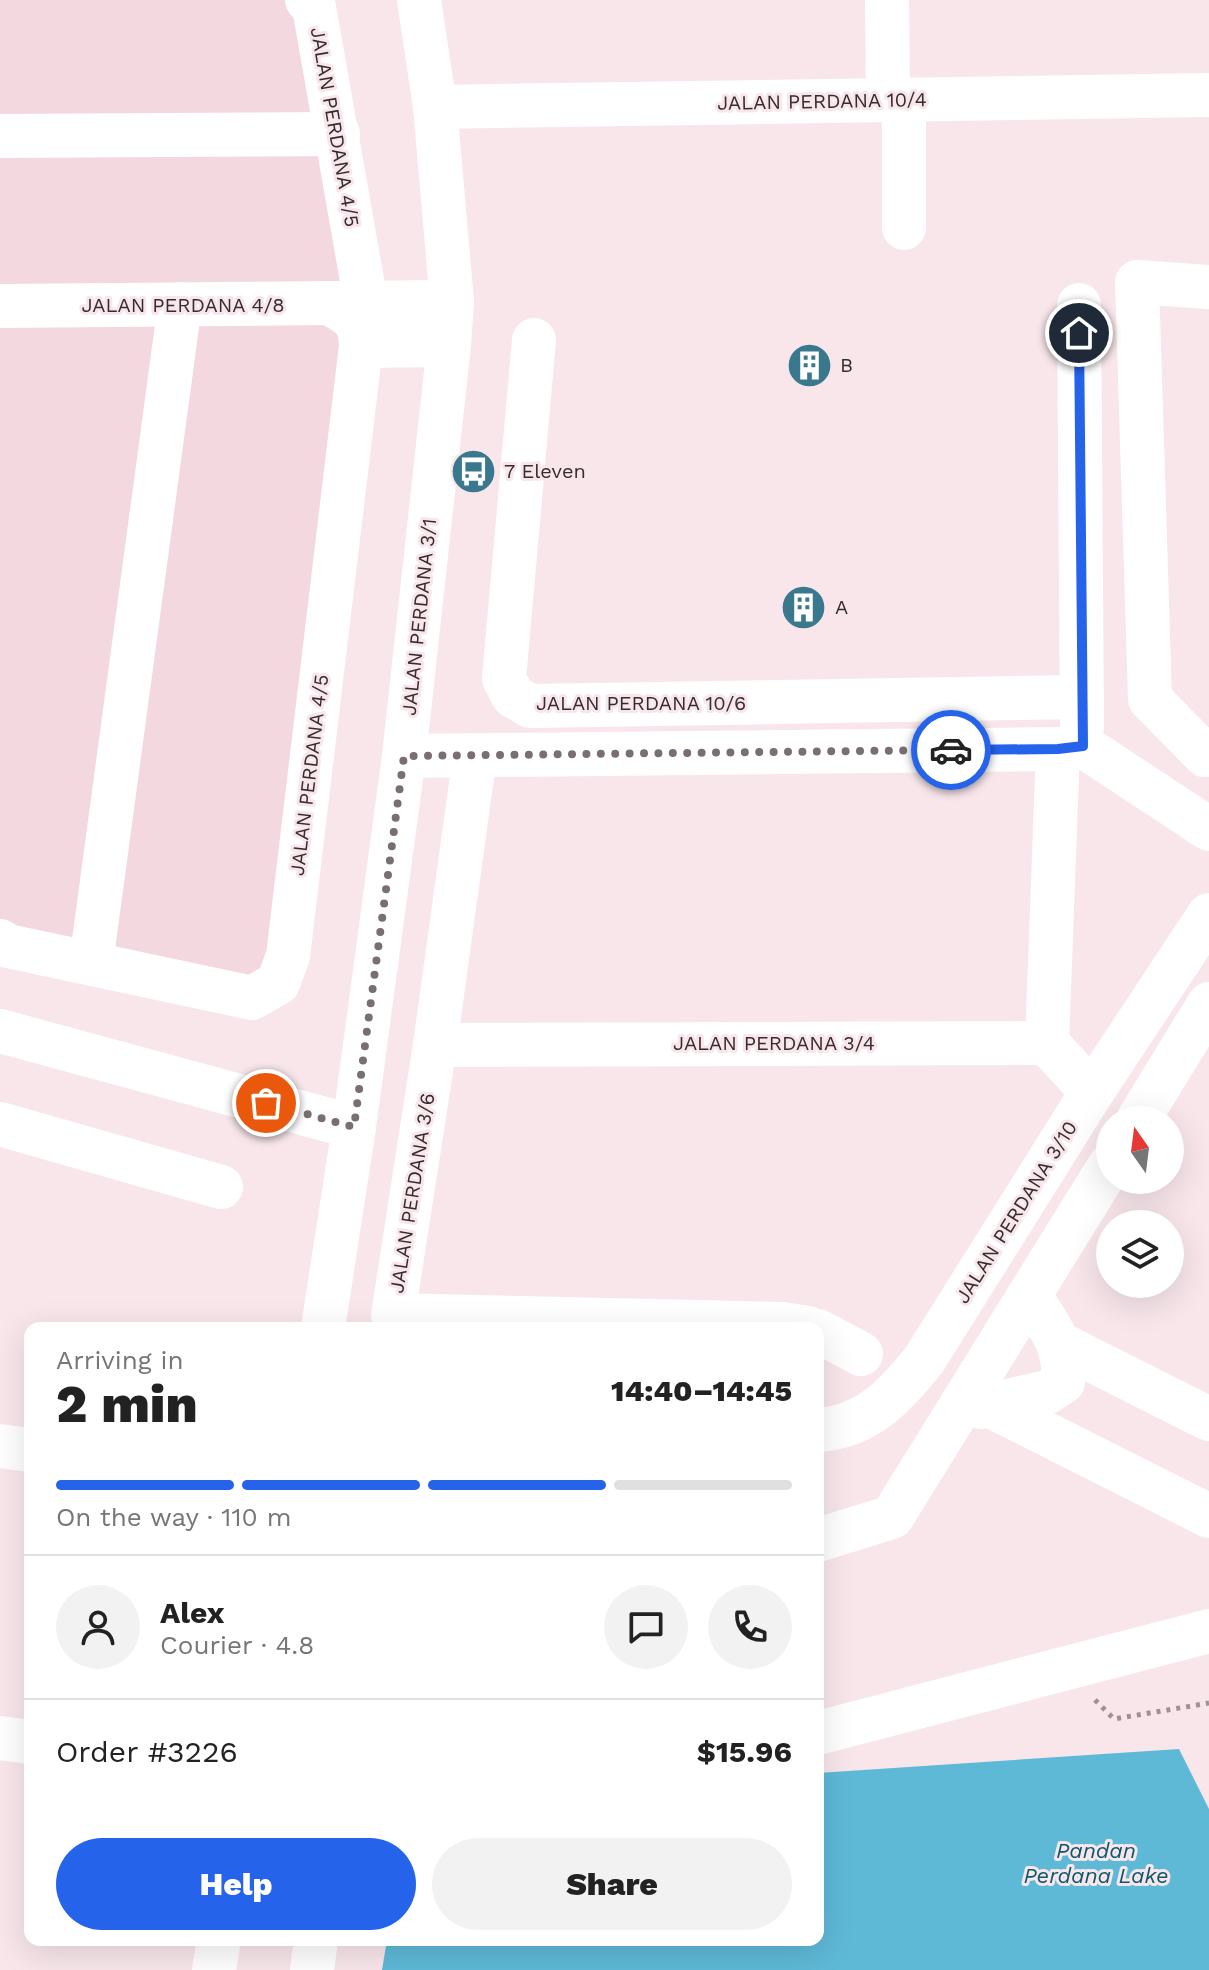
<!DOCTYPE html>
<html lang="en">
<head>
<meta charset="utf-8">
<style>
  body { margin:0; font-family:"Work Sans",sans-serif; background:#f2f2f2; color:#222; height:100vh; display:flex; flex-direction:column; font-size:30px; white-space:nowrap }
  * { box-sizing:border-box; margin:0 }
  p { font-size:26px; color:#767676 }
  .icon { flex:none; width:44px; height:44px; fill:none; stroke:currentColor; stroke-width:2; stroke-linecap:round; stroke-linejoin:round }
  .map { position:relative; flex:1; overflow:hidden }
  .side { position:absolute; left:24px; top:1322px; width:800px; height:624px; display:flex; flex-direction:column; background:#fff; border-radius:16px; box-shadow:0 8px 32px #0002 }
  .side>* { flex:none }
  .needle { width:52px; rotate:346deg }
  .buttons { position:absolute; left:1096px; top:1106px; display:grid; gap:16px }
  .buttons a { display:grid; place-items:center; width:88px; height:88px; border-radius:50%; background:#fff; box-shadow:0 8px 32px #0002; font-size:40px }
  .pin { position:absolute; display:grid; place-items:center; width:68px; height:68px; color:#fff; margin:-34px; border:4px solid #fff; border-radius:50%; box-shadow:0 2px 8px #0007 }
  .courier { position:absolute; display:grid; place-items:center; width:80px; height:80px; margin:-40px; border:6px solid #2563eb; border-radius:50%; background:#fff; color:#222; box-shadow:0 2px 10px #0007 }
  .overview em { font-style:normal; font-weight:800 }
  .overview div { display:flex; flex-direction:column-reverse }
  .overview { display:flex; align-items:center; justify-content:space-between; height:136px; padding:0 32px }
  h1 { font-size:52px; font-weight:800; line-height:60px }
  .bar { display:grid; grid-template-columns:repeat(4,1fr); gap:12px 8px; align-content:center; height:96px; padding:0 32px }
  .bar i { height:10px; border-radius:6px; background:#e0e0e0 }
  .bar .current { background:#2563eb }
  .bar p { grid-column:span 4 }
  .line { display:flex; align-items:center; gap:20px; padding:0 32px; border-top:2px solid #e0e0e0 }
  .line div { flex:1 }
  .round { display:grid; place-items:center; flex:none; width:84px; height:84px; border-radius:42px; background:#f2f2f2 }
  .primary-button { display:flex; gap:16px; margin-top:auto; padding:16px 32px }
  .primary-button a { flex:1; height:92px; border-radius:48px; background:#2563eb; color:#fff; font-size:32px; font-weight:800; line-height:92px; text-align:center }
  .primary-button a+a { background:#f2f2f2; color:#222 }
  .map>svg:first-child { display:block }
</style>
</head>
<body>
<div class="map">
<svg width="1209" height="1970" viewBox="0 0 1209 1970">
  <rect width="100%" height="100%" fill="#f8e6eb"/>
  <!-- built -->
  <polygon fill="#f3d8df" points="0,0 289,0 301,12 349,289 270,971 252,983 0,931"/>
  <!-- water -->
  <polygon fill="#5eb9d7" points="1179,1749 1209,1809 1209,1970 382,1970 387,1940 818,1940 818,1773"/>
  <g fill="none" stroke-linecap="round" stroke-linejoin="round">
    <!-- path -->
    <polyline stroke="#9e9195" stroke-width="5" stroke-dasharray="4 6" stroke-linecap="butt" points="1095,1700 1114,1719 1209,1703"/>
    <!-- minor -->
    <g stroke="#fff" stroke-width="44">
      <polyline points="307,0 314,7 366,303"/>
      <polyline points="887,0 888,100"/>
      <polyline points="435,107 1209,95"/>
      <polyline points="0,136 338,134"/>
      <polyline points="904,228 904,100"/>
      <polyline points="1209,287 1137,282 1150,699 1205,755 1209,754"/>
      <polyline points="1079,305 1082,727"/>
      <polyline points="0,306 452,302"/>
      <polyline points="534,340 504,679 513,696 530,706 1082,697"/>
      <polyline points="361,346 449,345"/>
      <polyline points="475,755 435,1045 393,1315 783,1324 808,1328"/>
      <polyline points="404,756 1058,749 1083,746 1209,829"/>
      <path d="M 0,941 L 8,946 L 252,998 L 278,983 L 288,956 L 361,346 C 360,318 351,316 329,303"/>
      <polyline points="91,963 180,304"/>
      <polyline points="0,1031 354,1127"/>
      <polyline points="1047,1043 1058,749"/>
      <polyline points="435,1045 1047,1043 1092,1092"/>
      <polyline points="1138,1120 1209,1004"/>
      <polyline points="0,1124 221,1187"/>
      <polyline points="323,1328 354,1127 404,756 449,345 452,302 435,107 419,0"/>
      <polyline points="818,1331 861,1354"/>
      <polyline points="1060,1344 1209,1419"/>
      <polyline points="989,1405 1209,1516"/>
      <path d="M 981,1407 L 1048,1392 L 1063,1382 C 1066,1345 1049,1326 1030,1296"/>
      <path d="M 818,1430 C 867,1427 895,1396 924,1360 L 1092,1092 L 1209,915"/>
      <polyline points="0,1446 30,1450"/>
      <polyline points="818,1540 892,1517 1110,1165"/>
      <polyline points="818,1733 1209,1631"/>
      <polyline points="0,1738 30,1742"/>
      <polyline points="214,1970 219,1940"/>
      <polyline points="312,1970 316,1940"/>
    </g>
  </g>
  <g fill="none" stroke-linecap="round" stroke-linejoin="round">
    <!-- done -->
    <polyline stroke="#796e71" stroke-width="8" stroke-dasharray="0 14.4" points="266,1103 354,1127 404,756 951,750"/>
    <!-- route -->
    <polyline stroke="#2563eb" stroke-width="10" points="951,750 1058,749 1083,746 1079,333"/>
  </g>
  <!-- icons -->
  <defs>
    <symbol id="building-disc" viewBox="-11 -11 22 22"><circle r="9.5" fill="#39788d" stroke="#f8e6eb"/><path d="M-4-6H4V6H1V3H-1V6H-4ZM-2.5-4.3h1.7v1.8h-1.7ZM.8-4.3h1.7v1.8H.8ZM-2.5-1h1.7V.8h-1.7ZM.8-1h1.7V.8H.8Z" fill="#fff"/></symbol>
    <symbol id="bus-disc" viewBox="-11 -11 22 22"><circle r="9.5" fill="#39788d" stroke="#f8e6eb"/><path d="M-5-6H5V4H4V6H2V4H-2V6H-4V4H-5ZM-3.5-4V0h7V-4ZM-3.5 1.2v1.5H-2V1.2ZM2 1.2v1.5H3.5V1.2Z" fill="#fff"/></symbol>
  </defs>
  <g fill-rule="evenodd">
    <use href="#building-disc" x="784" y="340" width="51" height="51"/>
    <use href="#bus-disc" x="448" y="446" width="51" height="51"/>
    <use href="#building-disc" x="778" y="582" width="51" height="51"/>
  </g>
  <g text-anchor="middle" stroke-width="6" stroke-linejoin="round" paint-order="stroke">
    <!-- street labels -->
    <g font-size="20" fill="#342d2f" stroke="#f8e6eb">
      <text transform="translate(822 101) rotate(-1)" y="7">JALAN PERDANA 10/4</text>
      <text transform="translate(335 127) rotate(80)" y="7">JALAN PERDANA 4/5</text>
      <text x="183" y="312">JALAN PERDANA 4/8</text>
      <text transform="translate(419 617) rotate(-84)" y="7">JALAN PERDANA 3/1</text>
      <text x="641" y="710">JALAN PERDANA 10/6</text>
      <text transform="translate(309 775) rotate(-83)" y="7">JALAN PERDANA 4/5</text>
      <text x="774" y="1050">JALAN PERDANA 3/4</text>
      <text transform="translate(412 1193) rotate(-81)" y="7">JALAN PERDANA 3/6</text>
      <text transform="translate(1016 1212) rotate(-58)" y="7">JALAN PERDANA 3/10</text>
    </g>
    <!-- poi labels -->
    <g font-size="20" fill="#342d2f" stroke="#f8e6eb" text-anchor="start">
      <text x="840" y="372">B</text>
      <text x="504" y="478">7 Eleven</text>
      <text x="835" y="614">A</text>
    </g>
    <!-- water labels -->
    <g font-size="22" font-style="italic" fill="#0a586d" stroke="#f8e6eb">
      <text x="1096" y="1858">Pandan<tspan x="1096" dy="25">Perdana Lake</tspan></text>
    </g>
  </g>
</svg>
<div class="buttons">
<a><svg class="needle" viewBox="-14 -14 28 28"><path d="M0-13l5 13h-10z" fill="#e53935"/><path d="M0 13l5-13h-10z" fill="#767676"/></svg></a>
<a><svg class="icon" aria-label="layers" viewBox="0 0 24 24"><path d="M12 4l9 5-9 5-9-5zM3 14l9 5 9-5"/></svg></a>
</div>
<div class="pin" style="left:266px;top:1103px;background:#ea580c"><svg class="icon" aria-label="bag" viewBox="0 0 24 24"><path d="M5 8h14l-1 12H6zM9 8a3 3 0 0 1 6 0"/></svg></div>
<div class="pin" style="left:1079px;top:333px;background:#1f2937"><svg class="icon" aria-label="home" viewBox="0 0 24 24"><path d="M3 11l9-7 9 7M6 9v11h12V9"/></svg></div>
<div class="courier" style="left:951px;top:750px"><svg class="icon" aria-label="car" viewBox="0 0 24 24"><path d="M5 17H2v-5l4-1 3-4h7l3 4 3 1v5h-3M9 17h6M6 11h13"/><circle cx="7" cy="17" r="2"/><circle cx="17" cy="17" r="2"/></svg></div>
<section class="side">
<div class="overview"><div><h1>2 min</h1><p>Arriving in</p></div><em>14:40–14:45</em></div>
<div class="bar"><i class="current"></i><i class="current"></i><i class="current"></i><i></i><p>On the way · 110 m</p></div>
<div class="line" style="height:144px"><a class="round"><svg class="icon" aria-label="person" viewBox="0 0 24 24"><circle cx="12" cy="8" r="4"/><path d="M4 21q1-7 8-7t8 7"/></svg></a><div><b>Alex</b><p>Courier · 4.8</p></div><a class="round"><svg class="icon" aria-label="chat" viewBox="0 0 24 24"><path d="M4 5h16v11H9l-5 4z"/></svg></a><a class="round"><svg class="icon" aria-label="phone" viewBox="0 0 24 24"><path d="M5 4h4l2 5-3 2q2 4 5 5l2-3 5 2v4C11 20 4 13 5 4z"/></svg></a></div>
<div class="line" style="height:104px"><div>Order #3226</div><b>$15.96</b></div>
<div class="primary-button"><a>Help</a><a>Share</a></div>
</section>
</div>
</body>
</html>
